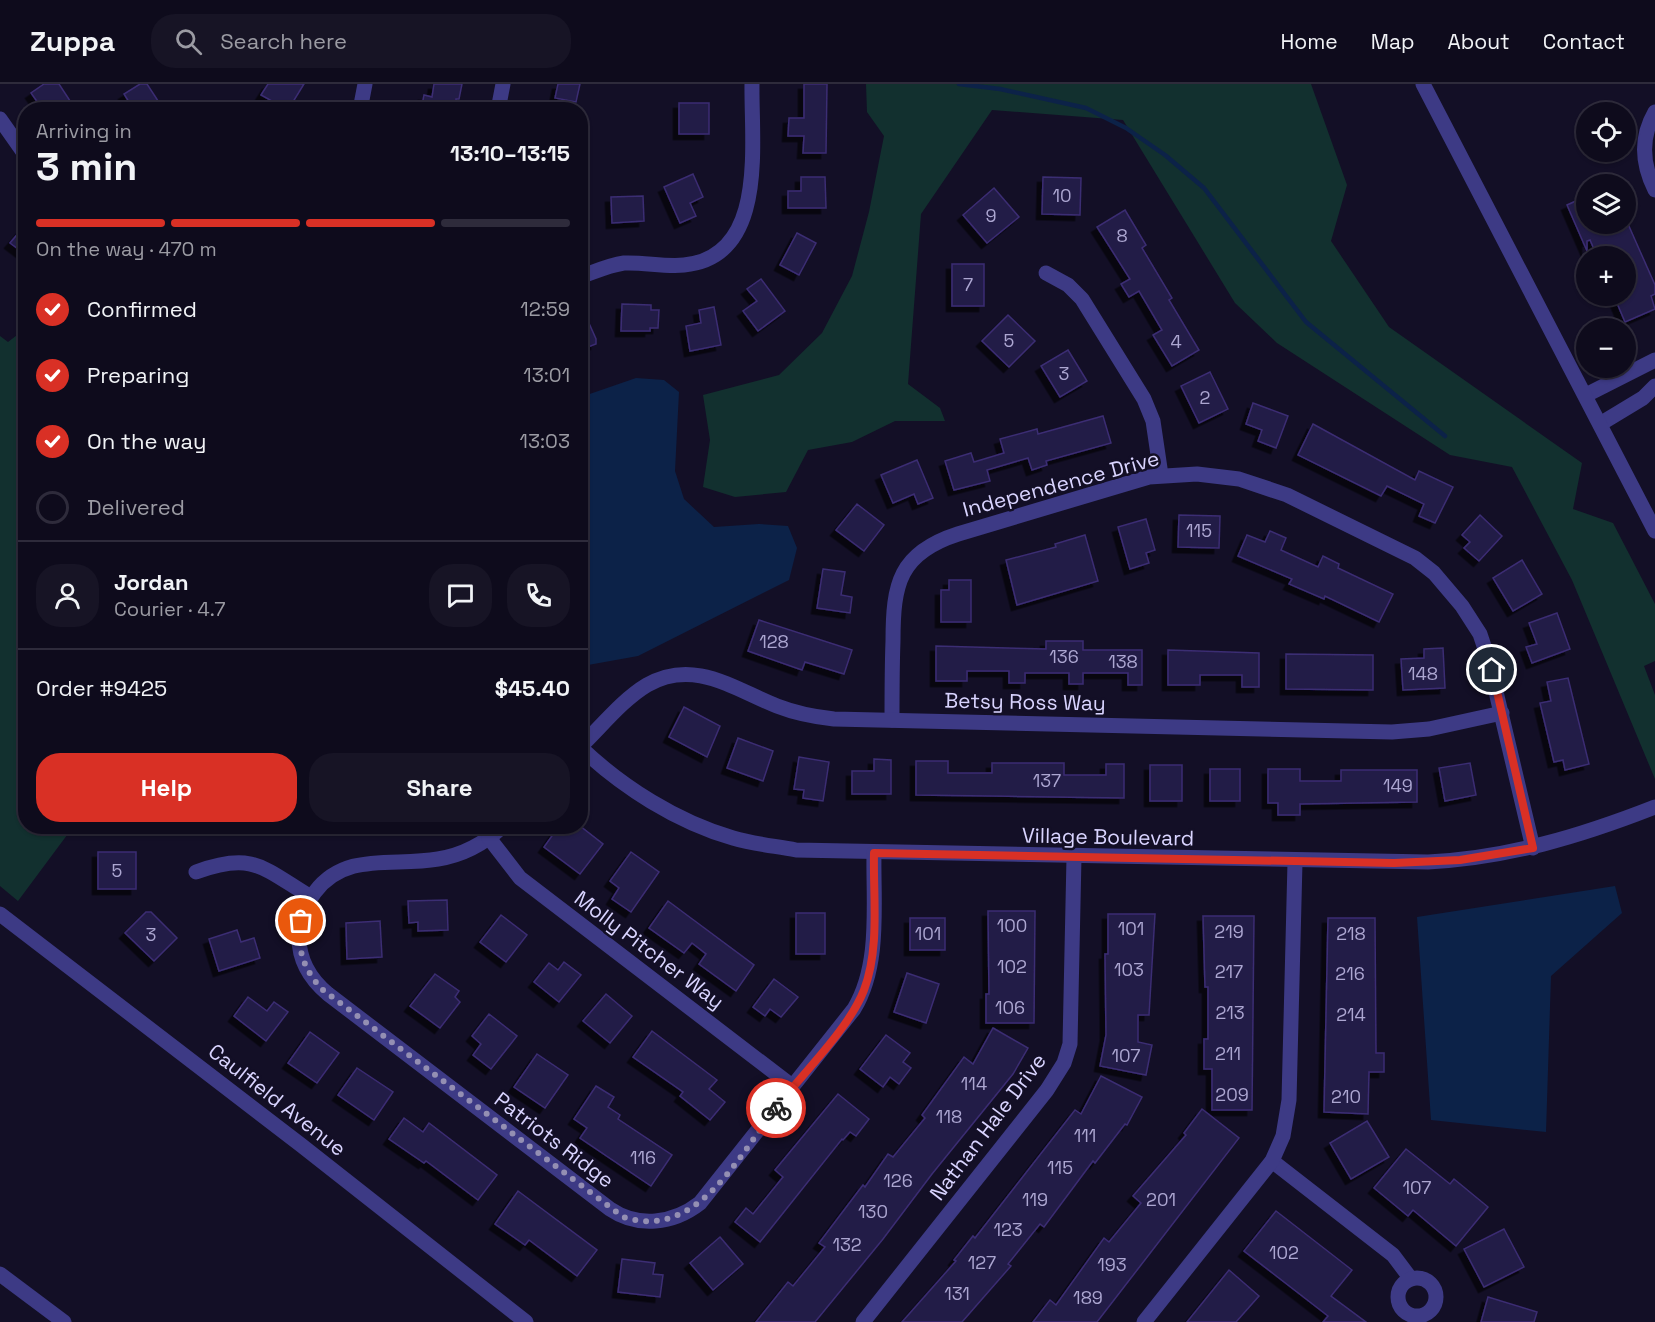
<!DOCTYPE html>
<html lang="en">
<head>
<meta charset="utf-8">
<style>
  body { margin:0; font-family:"Space Grotesk",sans-serif; background:#171425; color:#f1f3f6; height:100vh; display:flex; flex-direction:column; font-size:22px; white-space:nowrap }
  * { box-sizing:border-box; margin:0 }
  p { font-size:20px; color:#9b9ba3 }
  .icon { flex:none; width:33px; height:33px; fill:none; stroke:currentColor; stroke-width:2; stroke-linecap:round; stroke-linejoin:round }
  .map { position:relative; flex:1; overflow:hidden }
  .side { position:absolute; left:18px; top:18px; width:570px; height:732px; display:flex; flex-direction:column; background:#0e0b1c; border-radius:24px; box-shadow:0 2px 4px #0004,0 0 0 2px #2e2b3b }
  .side>* { flex:none }
  .fabs { position:absolute; left:1576px; top:18px; display:grid; gap:12px }
  .fabs a { display:grid; place-items:center; width:60px; height:60px; border-radius:50%; background:#0e0b1c; box-shadow:0 2px 4px #0004,0 0 0 2px #2e2b3b; font-size:30px }
  .pin { position:absolute; display:grid; place-items:center; width:51px; height:51px; color:#fff; margin:-26px; border:3px solid #fff; border-radius:50%; box-shadow:0 2px 6px #0007 }
  .courier { position:absolute; display:grid; place-items:center; width:60px; height:60px; margin:-30px; border:4px solid #d93025; border-radius:50%; background:#fff; color:#222; box-shadow:0 2px 8px #0007 }
  .overview em { font-style:normal; font-weight:800 }
  .overview div { display:flex; flex-direction:column-reverse }
  .overview { display:flex; align-items:center; justify-content:space-between; height:102px; padding:0 18px }
  h1 { font-size:39px; font-weight:800; line-height:45px }
  .bar { display:grid; grid-template-columns:repeat(4,1fr); gap:9px 6px; align-content:center; height:72px; padding:0 18px }
  .bar i { height:8px; border-radius:4px; background:#2e2b3b }
  .bar .on { background:#d93025 }
  .bar p { grid-column:span 4 }
  .line { display:flex; align-items:center; gap:15px; padding:0 18px; border-top:2px solid #2e2b3b }
  .line div { flex:1 }
  .round { display:grid; place-items:center; flex:none; width:63px; height:63px; border-radius:24px; background:#171425 }
  ol { padding:0 18px; list-style:none }
  li { display:flex; align-items:center; gap:18px; height:66px }
  li p { margin-inline-start:auto }
  li .icon { padding:6px; border-radius:50%; background:#d93025; color:#fff; stroke-width:4 }
  li:last-child { color:#9b9ba3 }
  li i { width:33px; height:33px; border:3px solid #2e2b3b; border-radius:50% }
  .button { display:flex; gap:12px; margin-top:auto; padding:12px 18px }
  .button a { flex:1; height:69px; border-radius:24px; background:#d93025; color:#fff; font-size:24px; font-weight:800; line-height:69px; text-align:center }
  .button a+a { background:#171425; color:#f1f3f6 }
  header { display:flex; align-items:center; gap:36px; box-sizing:border-box; height:84px; padding:0 30px; background:#0e0b1c; border-bottom:2px solid #2e2b3b }
  header strong { font-size:28px }
  nav { display:flex; gap:33px; margin-inline-start:auto; font-size:21px }
  .search { width:420px; height:54px; background:#171425; display:flex; align-items:center; gap:15px; box-sizing:border-box; padding:0 21px; border-radius:24px; color:#9b9ba3; font-size:22px }
  .map>svg:first-child { display:block }
</style>
</head>
<body>
<header>
<strong>Zuppa</strong>
<div class="search"><svg class="icon" aria-label="search" viewBox="0 0 24 24"><circle cx="10" cy="10" r="6"/><path d="M15 15l6 6"/></svg>Search here</div>
<nav><a>Home</a><a>Map</a><a>About</a><a>Contact</a></nav>
</header>
<div class="map">
<svg width="1655" height="1238" viewBox="0 0 1655 1238">
  <defs>
    <filter id="shadow"><feDropShadow dx="-5.5" dy="5.5" stdDeviation="0" flood-color="#0009"/></filter>
  </defs>
  <rect width="100%" height="100%" fill="#130f26"/>
  <!-- green -->
  <g fill="#12302f">
    <polygon points="866,0 1311,0 1347,101 1331,157 1389,243 1582,379 1573,425 1613,439 1655,520 1655,577 1644,582 1655,611 1655,695 1572,496 1512,383 1450,371 1277,259 1235,219 1123,36 992,26 921,130 908,300 940,324 945,337 895,337 852,358 808,366 786,408 735,413 703,403 710,356 703,311 779,291 822,249 852,192 869,128 884,52 867,28"/>
    <polygon points="25,245 26,742 73,743 18,817 0,802 0,252 8,258"/>
  </g>
  <!-- water -->
  <g fill="#0c2248">
    <polygon points="636,294 664,296 679,308 675,387 684,415 714,443 759,440 788,442 797,464 789,496 638,572 588,581 580,573 581,313"/>
    <polygon points="1615,802 1622,829 1551,892 1546,1048 1431,1036 1417,833"/>
  </g>
  <g fill="none" stroke-linecap="round" stroke-linejoin="round">
    <!-- stream -->
    <polyline stroke="#0c2248" stroke-width="4.5" points="959,0 1000,5 1086,24 1126,44 1165,71 1204,104 1306,238 1445,352"/>
  </g>
  <!-- building -->
  <g fill="#241b47" stroke="#3b2d73" stroke-width="1.5" filter="url(#shadow)">
    <polygon points="44,0 59,0 76,26 43,26 31,9"/>
    <polygon points="140,0 147,0 164,26 134,26 124,10"/>
    <polygon points="268,0 304,0 288,26 261,11"/>
    <polygon points="434,0 462,0 459,15 456,15 456,18 464,20 463,26 421,26 424,11 432,13"/>
    <polygon points="558,0 580,0 576,18 555,14"/>
    <polygon points="804,0 827,0 826,69 803,69 804,52 788,52 789,34 804,34"/>
    <rect x="679" y="19" width="30" height="31"/>
    <polygon points="693,90 703,113 690,119 696,132 680,139 664,103"/>
    <polygon points="801,93 825,93 826,124 788,124 788,107 801,107"/>
    <polygon points="1043,93 1081,94 1080,131 1042,130"/>
    <polygon points="994,104 1019,133 987,159 963,131"/>
    <polygon points="643,112 644,137 612,139 611,113"/>
    <polygon points="1587,112 1587,140 1628,140 1655,201 1655,210 1651,212 1655,225 1625,238 1614,212 1626,212 1626,172 1597,172 1590,156 1587,157 1587,167 1567,121"/>
    <polygon points="1125,126 1146,161 1142,164 1172,214 1169,216 1199,266 1172,282 1153,251 1162,246 1139,207 1129,213 1121,200 1130,195 1097,143"/>
    <polygon points="26,140 26,171 10,159"/>
    <polygon points="797,149 816,159 799,191 780,181"/>
    <rect x="952" y="180" width="32" height="42"/>
    <polygon points="761,195 785,227 758,247 743,227 757,217 747,205"/>
    <polygon points="580,219 596,255 596,260 580,266"/>
    <polygon points="622,220 651,221 651,226 659,226 658,244 650,244 650,247 621,247"/>
    <polygon points="714,223 721,261 690,267 686,242 701,239 699,226"/>
    <polygon points="1008,231 1035,257 1009,283 982,257"/>
    <polygon points="1068,266 1087,297 1060,313 1041,282"/>
    <polygon points="1210,288 1228,325 1199,339 1181,302"/>
    <polygon points="1253,319 1288,332 1276,364 1258,357 1262,346 1246,340"/>
    <polygon points="1103,332 1111,359 1046,377 1047,381 1032,386 1028,374 987,386 990,397 954,406 945,377 971,369 974,378 1004,369 1000,355 1037,345 1038,350"/>
    <polygon points="1313,340 1415,396 1419,387 1453,403 1435,439 1419,432 1424,420 1387,402 1381,412 1298,371"/>
    <polygon points="917,376 933,414 918,420 914,410 893,419 881,391"/>
    <polygon points="857,420 884,441 864,467 836,446"/>
    <polygon points="1179,431 1220,432 1219,464 1178,463"/>
    <polygon points="1480,431 1502,452 1479,477 1464,464 1470,458 1462,451"/>
    <polygon points="1146,435 1155,466 1146,469 1149,479 1130,485 1118,443"/>
    <polygon points="1270,447 1286,454 1281,466 1318,483 1323,472 1339,480 1338,484 1393,510 1379,538 1325,512 1324,515 1289,500 1292,495 1238,472 1247,451 1265,458"/>
    <polygon points="1085,451 1098,497 1017,521 1006,476 1056,463 1055,460"/>
    <polygon points="1522,476 1542,510 1513,527 1493,494"/>
    <polygon points="823,485 845,488 841,511 852,513 850,529 817,524"/>
    <polygon points="949,496 971,496 971,538 941,538 941,506 949,506"/>
    <polygon points="1557,529 1570,565 1532,579 1526,563 1537,560 1529,539"/>
    <polygon points="759,536 852,566 844,590 805,578 802,586 748,567"/>
    <polygon points="1046,557 1083,557 1083,566 1142,566 1142,601 1128,601 1128,589 1083,589 1083,600 1069,600 1069,589 1025,589 1025,599 1009,599 1009,587 967,587 967,597 936,597 936,562 1046,565"/>
    <polygon points="1443,564 1445,604 1403,606 1401,575 1424,574 1424,565"/>
    <polygon points="1168,566 1259,569 1259,603 1242,603 1242,591 1200,591 1200,601 1168,601"/>
    <polygon points="1286,570 1373,571 1373,606 1286,605"/>
    <polygon points="1568,594 1589,680 1565,686 1563,676 1554,678 1540,619 1551,617 1547,598"/>
    <polygon points="684,623 720,642 707,673 669,653"/>
    <polygon points="738,654 773,667 763,697 727,684"/>
    <polygon points="799,673 829,678 823,717 803,714 804,706 794,705"/>
    <polygon points="874,675 891,676 891,710 852,710 852,687 874,687"/>
    <polygon points="916,677 948,677 948,689 992,689 992,679 1064,679 1064,691 1106,691 1106,680 1124,680 1124,714 916,711"/>
    <polygon points="1470,679 1476,711 1445,717 1439,684"/>
    <rect x="1150" y="681" width="32" height="36"/>
    <rect x="1210" y="685" width="30" height="32"/>
    <polygon points="1268,685 1300,685 1300,697 1341,697 1341,686 1417,686 1417,718 1300,720 1300,731 1278,731 1278,719 1268,719"/>
    <polygon points="559,742 580,742 603,760 580,790 544,763"/>
    <rect x="98" y="768" width="38" height="37"/>
    <polygon points="631,768 659,788 631,828 612,815 619,804 610,797"/>
    <polygon points="447,816 448,846 418,847 418,838 409,839 408,817"/>
    <polygon points="668,817 754,881 736,907 699,880 706,870 692,859 684,869 649,844"/>
    <polygon points="988,827 1035,827 1034,939 986,939 986,910 989,910"/>
    <polygon points="146,828 151,828 177,854 154,877 125,849"/>
    <rect x="796" y="829" width="29" height="41"/>
    <polygon points="1108,830 1155,830 1149,931 1138,931 1138,958 1152,961 1146,991 1100,982 1106,951 1105,870 1108,870"/>
    <polygon points="501,831 527,851 506,878 480,858"/>
    <polygon points="1203,832 1254,832 1252,1026 1212,1026 1212,985 1204,985 1204,955 1208,955 1208,903 1205,903"/>
    <rect x="910" y="834" width="35" height="32"/>
    <polygon points="1328,834 1375,834 1376,969 1384,969 1384,988 1369,988 1368,1030 1324,1028"/>
    <polygon points="380,837 382,873 347,875 346,839"/>
    <polygon points="237,846 241,858 254,854 260,874 219,887 209,855"/>
    <polygon points="564,878 581,891 559,918 534,898 549,879 558,886"/>
    <polygon points="907,889 939,900 926,939 894,928"/>
    <polygon points="435,890 459,907 455,913 460,918 440,944 410,922"/>
    <polygon points="774,895 798,913 781,933 770,925 765,932 753,923"/>
    <polygon points="606,910 632,932 610,959 583,937"/>
    <polygon points="248,913 267,927 274,918 288,928 266,957 234,932"/>
    <polygon points="489,930 517,952 491,985 473,971 481,960 472,952"/>
    <polygon points="993,944 1028,964 1013,990 932,1090 883,1155 815,1238 756,1238 788,1198 793,1202 825,1163 819,1159 863,1101 865,1103 888,1070 893,1073 925,1034 922,1031 964,973 973,980"/>
    <polygon points="652,947 717,996 709,1005 725,1018 710,1036 680,1012 683,1008 633,973"/>
    <polygon points="310,948 339,969 317,999 288,979"/>
    <polygon points="886,951 910,969 903,978 911,984 899,1000 890,993 883,1003 860,985"/>
    <polygon points="537,970 568,991 545,1024 514,1003"/>
    <polygon points="357,984 393,1008 374,1036 338,1011"/>
    <polygon points="1101,992 1142,1013 1127,1041 1125,1040 1095,1079 1093,1077 1044,1143 1040,1140 1008,1180 1011,1182 962,1238 902,1238 956,1177 954,1176 973,1152 975,1154 1075,1026 1081,1030"/>
    <polygon points="596,1002 614,1013 608,1023 620,1031 618,1035 672,1071 651,1102 580,1054 587,1044 574,1035"/>
    <polygon points="838,1010 869,1035 856,1052 850,1048 843,1056 842,1055 760,1158 735,1138 746,1124 753,1130 783,1093 775,1086"/>
    <polygon points="1202,1025 1239,1054 1097,1238 1033,1238 1050,1216 1056,1221 1104,1154 1109,1158 1141,1119 1133,1112 1186,1051 1184,1049"/>
    <polygon points="404,1034 423,1048 429,1039 497,1091 478,1116 426,1077 424,1079 389,1055"/>
    <polygon points="1367,1037 1389,1073 1351,1095 1330,1059"/>
    <polygon points="1406,1065 1450,1100 1454,1095 1488,1123 1456,1162 1413,1126 1408,1132 1374,1104"/>
    <polygon points="518,1107 597,1166 577,1192 529,1156 525,1161 495,1140"/>
    <polygon points="1276,1127 1352,1186 1331,1212 1366,1238 1323,1238 1328,1232 1244,1167"/>
    <polygon points="1504,1145 1524,1183 1484,1203 1464,1165"/>
    <polygon points="720,1153 743,1180 713,1206 690,1179"/>
    <polygon points="622,1175 655,1179 653,1190 663,1191 660,1213 618,1208"/>
    <polygon points="1229,1186 1259,1212 1236,1238 1187,1238"/>
    <polygon points="1488,1213 1537,1228 1534,1238 1481,1238"/>
  </g>
  <g fill="none" stroke-linecap="round" stroke-linejoin="round">
    <!-- minor -->
    <g stroke="#3d3a85" stroke-width="15">
      <polyline points="360,26 365,0"/>
      <polyline points="498,26 503,0"/>
      <path d="M 1655,28 C 1640,54 1642,80 1655,106"/>
      <polyline points="0,35 26,72"/>
      <polyline points="1046,189 1068,201 1082,215 1144,315 1153,337 1161,391"/>
      <path d="M 580,193 C 594,188 609,181 624,179 C 644,178 664,183 684,181 C 768,173 751,60 752,0"/>
      <polyline points="1586,311 1655,276"/>
      <polyline points="1600,340 1643,314 1655,302"/>
      <path d="M 892,636 C 892,610 892,583 893,557 C 893,500 899,469 958,450 L 1149,393 L 1197,390 L 1239,395 L 1287,411 L 1415,474 L 1434,489 L 1462,522 L 1480,550 L 1488,574 L 1533,764"/>
      <path d="M 580,663 C 622,703 677,738 733,754 C 753,760 775,762 796,766 L 1428,778 C 1508,774 1581,752 1655,723"/>
      <path d="M 580,663 C 601,643 622,616 647,601 C 694,574 734,605 777,622 C 795,629 815,633 834,635 L 1392,648 L 1429,645 L 1502,629"/>
      <path d="M 503,742 C 485,759 463,771 438,775 C 394,783 346,767 315,808 C 305,820 300,835 299,850 C 298,875 310,895 328,910 L 610,1125 C 638,1144 673,1140 700,1119 L 854,925 C 881,880 873,820 874,769"/>
      <polyline points="489,754 520,794 792,1002"/>
      <path d="M 196,788 C 253,767 263,784 311,813"/>
      <polyline points="1272,1077 1393,1171 1411,1195"/>
      <polyline points="0,1190 64,1238"/>
      <circle cx="1417" cy="1213" r="19"/>
      <polyline points="863,1238 1047,1006 1064,979 1070,960 1074,773"/>
      <polyline points="1144,1238 1272,1077 1283,1052 1289,1016 1295,778"/>
    </g>
    <!-- tertiary -->
    <g stroke="#3d3a85" stroke-width="15">
      <polyline points="1423,0 1655,447"/>
      <polyline points="0,830 301,1061 526,1238"/>
    </g>
  </g>
  <g fill="none" stroke-linecap="round" stroke-linejoin="round">
    <!-- done -->
    <path stroke="#948fb3" stroke-width="6" stroke-dasharray="0 10.8" d="M 301,837 C 296,864 304,887 323,906 L 623,1133 C 697,1157 738,1073 776,1024"/>
    <!-- route -->
    <path stroke="#d93025" stroke-width="8" d="M 776,1024 C 802,990 849,945 864,906 C 880,864 873,813 874,769 L 1394,779 L 1460,776 L 1533,764 L 1492,586"/>
  </g>
  <g text-anchor="middle" stroke-width="5" stroke-linejoin="round" paint-order="stroke">
    <!-- number labels -->
    <g font-size="18" fill="#aca6d1">
      <text x="1062" y="118">10</text>
      <text x="991" y="138">9</text>
      <text x="1122" y="158">8</text>
      <text x="968" y="207">7</text>
      <text x="1009" y="263">5</text>
      <text x="1176" y="264">4</text>
      <text x="1064" y="296">3</text>
      <text x="1205" y="320">2</text>
      <text x="1199" y="453">115</text>
      <text x="774" y="564">128</text>
      <text x="1064" y="579">136</text>
      <text x="1123" y="584">138</text>
      <text x="1423" y="596">148</text>
      <text x="1047" y="703">137</text>
      <text x="1398" y="708">149</text>
      <text x="117" y="793">5</text>
      <text x="1012" y="848">100</text>
      <text x="1131" y="851">101</text>
      <text x="1229" y="854">219</text>
      <text x="928" y="856">101</text>
      <text x="1351" y="856">218</text>
      <text x="151" y="857">3</text>
      <text x="1012" y="889">102</text>
      <text x="1129" y="892">103</text>
      <text x="1229" y="894">217</text>
      <text x="1350" y="896">216</text>
      <text x="1010" y="930">106</text>
      <text x="1230" y="935">213</text>
      <text x="1351" y="937">214</text>
      <text x="1228" y="976">211</text>
      <text x="1126" y="978">107</text>
      <text x="974" y="1006">114</text>
      <text x="1232" y="1017">209</text>
      <text x="1346" y="1019">210</text>
      <text x="949" y="1039">118</text>
      <text x="1085" y="1058">111</text>
      <text x="643" y="1080">116</text>
      <text x="1060" y="1090">115</text>
      <text x="898" y="1103">126</text>
      <text x="1417" y="1110">107</text>
      <text x="1035" y="1122">119</text>
      <text x="1161" y="1122">201</text>
      <text x="873" y="1134">130</text>
      <text x="1008" y="1152">123</text>
      <text x="847" y="1167">132</text>
      <text x="1284" y="1175">102</text>
      <text x="982" y="1185">127</text>
      <text x="1112" y="1187">193</text>
      <text x="957" y="1216">131</text>
      <text x="1088" y="1220">189</text>
    </g>
    <!-- street labels -->
    <g font-size="21" fill="#d9d4ff" stroke="#130f26">
      <text transform="translate(1061 400) rotate(-15)" y="7">Independence Drive</text>
      <text transform="translate(1025 618) rotate(1)" y="7">Betsy Ross Way</text>
      <text transform="translate(1108 753) rotate(1)" y="7">Village Boulevard</text>
      <text transform="translate(649 866) rotate(37)" y="7">Molly Pitcher Way</text>
      <text transform="translate(277 1016) rotate(38)" y="7">Caulfield Avenue</text>
      <text transform="translate(988 1043) rotate(-53)" y="7">Nathan Hale Drive</text>
      <text transform="translate(554 1056) rotate(37)" y="7">Patriots Ridge</text>
    </g>
  </g>
</svg>
<div class="fabs">
<a><svg class="icon" aria-label="locate" viewBox="0 0 24 24"><circle cx="12" cy="12" r="6"/><path d="M12 2v4M12 18v4M2 12h4M18 12h4"/></svg></a>
<a><svg class="icon" aria-label="layers" viewBox="0 0 24 24"><path d="M12 4l9 5-9 5-9-5zM3 14l9 5 9-5"/></svg></a>
<a>+</a>
<a>−</a>
</div>
<div class="pin" style="left:301px;top:837px;background:#ea580c"><svg class="icon" aria-label="bag" viewBox="0 0 24 24"><path d="M5 8h14l-1 12H6zM9 8a3 3 0 0 1 6 0"/></svg></div>
<div class="pin" style="left:1492px;top:586px;background:#1f2937"><svg class="icon" aria-label="home" viewBox="0 0 24 24"><path d="M3 11l9-7 9 7M6 9v11h12V9"/></svg></div>
<div class="courier" style="left:776px;top:1024px"><svg class="icon" aria-label="bike" viewBox="0 0 24 24"><circle cx="6" cy="16" r="4"/><circle cx="18" cy="16" r="4"/><path d="M6 16l4-8h5l3 8M10 8l3 8H6M13 5h3"/></svg></div>
<section class="side">
<div class="overview"><div><h1>3 min</h1><p>Arriving in</p></div><em>13:10–13:15</em></div>
<div class="bar"><i class="on"></i><i class="on"></i><i class="on"></i><i></i><p>On the way · 470 m</p></div>
<ol>
<li><svg class="icon" aria-label="check" viewBox="0 0 24 24"><path d="M5 12l5 5 9-10"/></svg>Confirmed<p>12:59</p></li>
<li><svg class="icon" aria-label="check" viewBox="0 0 24 24"><path d="M5 12l5 5 9-10"/></svg>Preparing<p>13:01</p></li>
<li><svg class="icon" aria-label="check" viewBox="0 0 24 24"><path d="M5 12l5 5 9-10"/></svg>On the way<p>13:03</p></li>
<li><i></i>Delivered</li>
</ol>
<div class="line" style="height:108px"><a class="round"><svg class="icon" aria-label="person" viewBox="0 0 24 24"><circle cx="12" cy="8" r="4"/><path d="M4 21q1-7 8-7t8 7"/></svg></a><div><b>Jordan</b><p>Courier · 4.7</p></div><a class="round"><svg class="icon" aria-label="chat" viewBox="0 0 24 24"><path d="M4 5h16v11H9l-5 4z"/></svg></a><a class="round"><svg class="icon" aria-label="phone" viewBox="0 0 24 24"><path d="M5 4h4l2 5-3 2q2 4 5 5l2-3 5 2v4C11 20 4 13 5 4z"/></svg></a></div>
<div class="line" style="height:78px"><div>Order #9425</div><b>$45.40</b></div>
<div class="button"><a>Help</a><a>Share</a></div>
</section>
</div>
</body>
</html>
